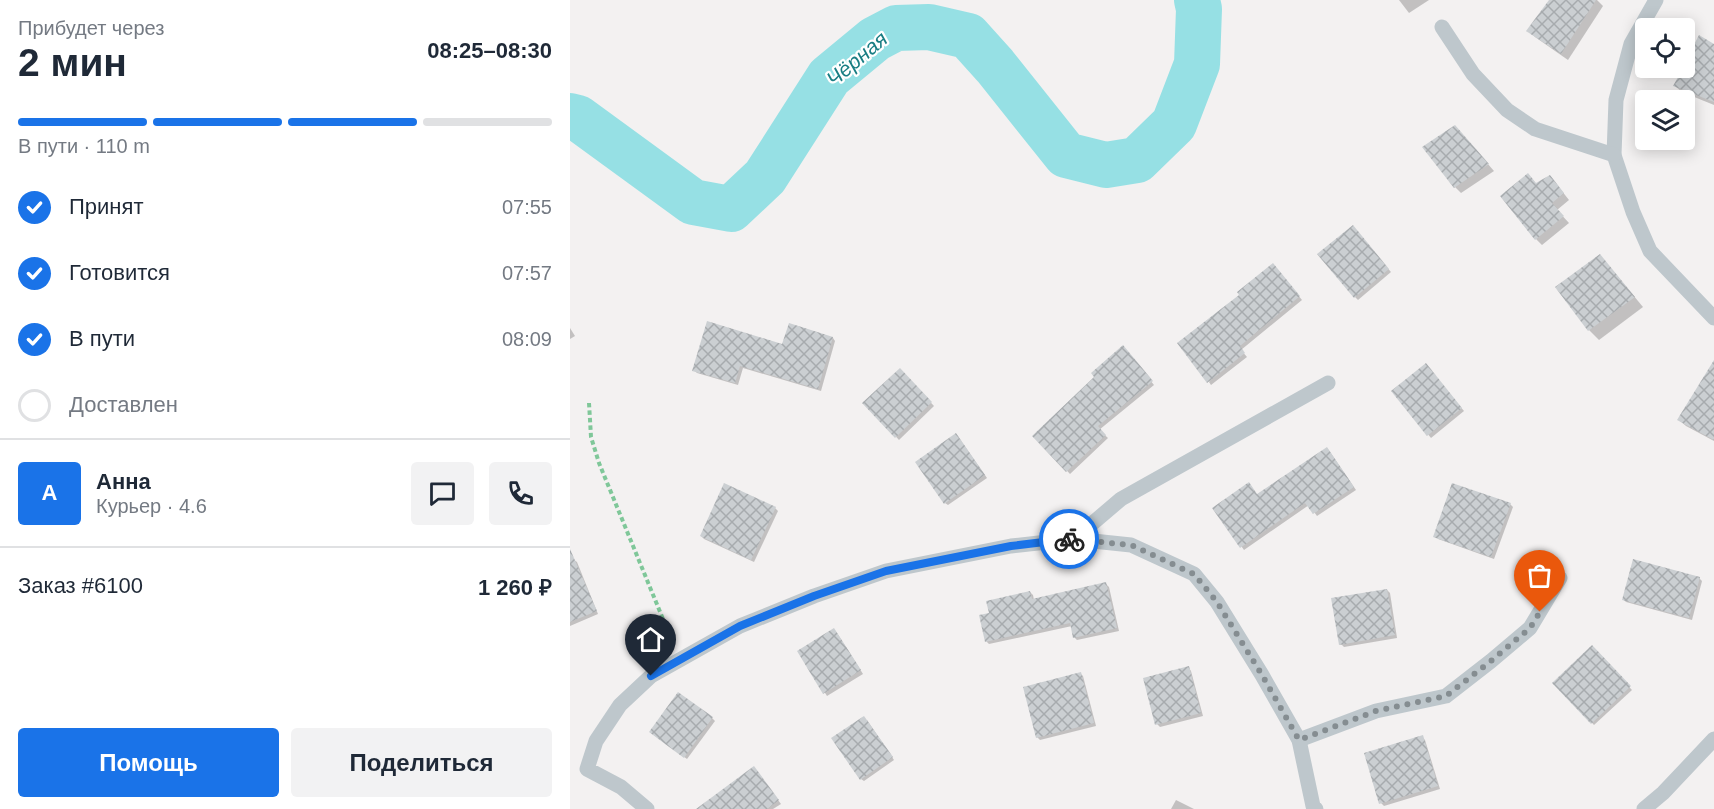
<!DOCTYPE html>
<html lang="ru">
<head>
<meta charset="utf-8">
<style>
  body { margin:0; font-family:Helvetica,sans-serif; background:#f2f2f3; color:#1f2937; height:100vh; display:flex; flex-direction:column; font-size:22px; white-space:nowrap }
  * { box-sizing:border-box; margin:0 }
  p { font-size:20px; color:#747a83 }
  .icon { flex:none; width:33px; height:33px; fill:none; stroke:currentColor; stroke-width:2; stroke-linecap:round; stroke-linejoin:round }
  .map { position:relative; flex:1; overflow:hidden }
  .panel { display:flex; flex-direction:column; background:#fff; width:570px }
  .panel>* { flex:none }
  .buttons { position:absolute; left:1065px; top:18px; display:grid; gap:12px }
  .buttons a { display:grid; place-items:center; width:60px; height:60px; border-radius:6px; background:#fff; box-shadow:0 3px 15px #0003; font-size:30px }
  .pin { position:absolute; display:grid; place-items:center; width:51px; height:51px; color:#fff; margin:-62px -26px; border-radius:50% 50% 50% 0; rotate:-45deg; box-shadow:0 0 6px #0007 }
  .pin .icon { rotate:45deg }
  .courier { position:absolute; display:grid; place-items:center; width:60px; height:60px; margin:-30px; border:4px solid #1a73e8; border-radius:50%; background:#fff; color:#222; box-shadow:0 2px 8px #0007 }
  .head em { font-style:normal; font-weight:600 }
  .head div { display:flex; flex-direction:column-reverse }
  .head { display:flex; align-items:center; justify-content:space-between; height:102px; padding:0 18px }
  h1 { font-size:39px; font-weight:600; line-height:45px }
  .bar { display:grid; grid-template-columns:repeat(4,1fr); gap:9px 6px; align-content:center; height:72px; padding:0 18px }
  .bar i { height:8px; border-radius:4px; background:#e0e1e3 }
  .bar .current { background:#1a73e8 }
  .bar p { grid-column:span 4 }
  .line { display:flex; align-items:center; gap:15px; padding:0 18px; border-top:2px solid #e0e1e3 }
  .line div { flex:1 }
  .round { display:grid; place-items:center; flex:none; width:63px; height:63px; border-radius:6px; background:#f2f2f3 }
  ol { padding:0 18px; list-style:none }
  li { display:flex; align-items:center; gap:18px; height:66px }
  li p { margin-inline-start:auto }
  li .icon { padding:6px; border-radius:50%; background:#1a73e8; color:#fff; stroke-width:4 }
  li:last-child { color:#747a83 }
  li i { width:33px; height:33px; border:3px solid #e0e1e3; border-radius:50% }
  .primary-button { display:flex; gap:12px; margin-top:auto; padding:12px 18px }
  .primary-button a { flex:1; height:69px; border-radius:6px; background:#1a73e8; color:#fff; font-size:24px; font-weight:600; line-height:69px; text-align:center }
  .primary-button a+a { background:#f2f2f3; color:#1f2937 }
  main { display:flex; flex:1; min-height:0 }
  .map>svg:first-child { display:block }
</style>
</head>
<body>
<main>
<section class="panel">
<div class="head"><div><h1>2 мин</h1><p>Прибудет через</p></div><em>08:25–08:30</em></div>
<div class="bar"><i class="current"></i><i class="current"></i><i class="current"></i><i></i><p>В пути · 110 m</p></div>
<ol>
<li><svg class="icon" aria-label="check" viewBox="0 0 24 24"><path d="M5 12l5 5 9-10"/></svg>Принят<p>07:55</p></li>
<li><svg class="icon" aria-label="check" viewBox="0 0 24 24"><path d="M5 12l5 5 9-10"/></svg>Готовится<p>07:57</p></li>
<li><svg class="icon" aria-label="check" viewBox="0 0 24 24"><path d="M5 12l5 5 9-10"/></svg>В пути<p>08:09</p></li>
<li><i></i>Доставлен</li>
</ol>
<div class="line" style="height:108px"><b class="round" style="background:#1a73e8;color:#fff">А</b><div><b>Анна</b><p>Курьер · 4.6</p></div><a class="round"><svg class="icon" aria-label="chat" viewBox="0 0 24 24"><path d="M4 5h16v11H9l-5 4z"/></svg></a><a class="round"><svg class="icon" aria-label="phone" viewBox="0 0 24 24"><path d="M5 4h4l2 5-3 2q2 4 5 5l2-3 5 2v4C11 20 4 13 5 4z"/></svg></a></div>
<div class="line" style="height:78px"><div>Заказ #6100</div><b>1 260 ₽</b></div>
<div class="primary-button"><a>Помощь</a><a>Поделиться</a></div>
</section>
<div class="map">
<svg width="1144" height="809" viewBox="0 0 1144 809">
  <defs>
    <pattern id="building-cross-hatch" width="8" height="8" patternUnits="userSpaceOnUse" patternTransform="scale(1.5)"><rect width="8" height="8" fill="#cbcfd2"/><path d="M0 0l8 8M0 8l8-8" fill="none" stroke="#a7abae"/></pattern>
  </defs>
  <rect width="100%" height="100%" fill="#f3f1f1"/>
  <!-- shadow -->
  <g fill="#0003">
    <polygon points="829,0 859,0 839,13"/>
    <polygon points="981,0 1027,0 1033,6 998,60 965,37 958,30"/>
    <polygon points="1129,37 1144,46 1144,105 1112,92 1105,86"/>
    <polygon points="891,133 924,171 891,193 885,187"/>
    <polygon points="980,176 999,200 987,210 999,223 972,245 966,239 967,185"/>
    <polygon points="785,230 821,272 788,300 785,297"/>
    <polygon points="1039,266 1073,307 1029,340 1019,330 987,288"/>
    <polygon points="706,268 732,300 671,350 677,357 641,385 639,382"/>
    <polygon points="0,328 5,336 0,339"/>
    <polygon points="263,338 265,341 251,391 173,368 168,385 127,373 124,370 213,345"/>
    <polygon points="556,350 584,385 529,430 538,438 500,474 464,436"/>
    <polygon points="858,368 894,411 861,438 823,391"/>
    <polygon points="330,370 364,406 329,440 295,403"/>
    <polygon points="1136,376 1144,381 1144,441 1116,426 1109,420"/>
    <polygon points="389,438 417,478 378,505 375,503"/>
    <polygon points="760,452 786,490 747,516 739,505 674,550 644,508 687,495"/>
    <polygon points="940,504 943,507 924,559 868,539 865,536"/>
    <polygon points="205,508 208,511 184,562 134,539 131,536"/>
    <polygon points="4,560 7,562 28,614 0,626 0,561"/>
    <polygon points="1129,578 1132,581 1122,620 1056,602 1053,599"/>
    <polygon points="536,584 539,587 549,631 507,640 504,637 502,626 419,644 416,641 420,614 460,592 463,595 464,600"/>
    <polygon points="817,590 820,593 827,638 774,647 771,644"/>
    <polygon points="267,633 293,674 257,696 229,652"/>
    <polygon points="1022,648 1062,690 1024,725 984,683"/>
    <polygon points="619,668 621,671 633,716 590,727 587,724"/>
    <polygon points="510,673 513,676 526,726 470,740 467,737"/>
    <polygon points="142,718 145,721 117,759 84,735"/>
    <polygon points="297,720 324,760 294,781 291,779"/>
    <polygon points="852,737 855,740 870,789 814,806 811,803"/>
    <polygon points="186,771 211,804 203,809 148,809"/>
    <polygon points="606,800 624,809 601,809"/>
  </g>
  <g fill="none" stroke-linecap="round" stroke-linejoin="round">
    <!-- river -->
    <polyline stroke="#96e0e4" stroke-width="46" points="0,116 8,118 123,202 161,209 195,177 259,77 305,39 326,28 359,27 398,36 425,66 496,155 536,165 567,160 604,124 627,64 629,9 627,0"/>
  </g>
  <!-- building -->
  <g fill="url(#building-cross-hatch)">
    <polygon points="979,0 1026,0 991,54 956,31"/>
    <polygon points="1129,35 1144,44 1144,102 1103,86 1113,68 1114,68 1114,64"/>
    <polygon points="885,125 919,164 884,188 852,147"/>
    <polygon points="958,173 966,183 980,175 994,193 982,203 994,216 965,240 930,196"/>
    <polygon points="783,225 819,269 784,298 747,254"/>
    <polygon points="1030,254 1065,297 1018,331 985,287"/>
    <polygon points="703,263 730,296 670,346 675,353 637,383 607,343 669,295 667,292"/>
    <polygon points="137,321 212,344 219,323 263,337 248,389 170,366 165,383 122,371"/>
    <polygon points="553,345 583,381 528,426 536,435 496,472 462,436 524,377 521,373"/>
    <polygon points="1144,360 1144,440 1107,420"/>
    <polygon points="856,363 892,408 857,436 821,391"/>
    <polygon points="330,368 362,402 325,438 292,403"/>
    <polygon points="386,433 415,475 374,504 345,462"/>
    <polygon points="757,447 784,487 743,514 735,503 670,548 642,508 679,482 687,494"/>
    <polygon points="154,483 206,507 181,560 130,536"/>
    <polygon points="882,483 941,503 921,557 863,537"/>
    <polygon points="0,549 27,611 0,622"/>
    <polygon points="1063,559 1130,577 1119,618 1052,600"/>
    <polygon points="536,582 547,628 503,638 500,623 415,642 409,615 419,613 416,601 460,591 462,599"/>
    <polygon points="817,589 825,635 769,645 761,598"/>
    <polygon points="264,628 291,670 253,694 227,651"/>
    <polygon points="1022,645 1061,686 1021,724 982,683"/>
    <polygon points="619,666 631,713 585,725 573,678"/>
    <polygon points="511,672 524,723 466,738 453,687"/>
    <polygon points="108,692 143,717 114,758 79,732"/>
    <polygon points="294,716 323,757 290,780 261,738"/>
    <polygon points="853,735 868,786 809,804 794,753"/>
    <polygon points="184,766 209,800 197,809 126,809"/>
  </g>
  <g fill="none" stroke-linecap="round" stroke-linejoin="round">
    <!-- path -->
    <polyline stroke="#7fc799" stroke-width="4" stroke-dasharray="4.5 3" stroke-linecap="butt" points="19,403 21,437 29,463 102,641"/>
    <!-- lane -->
    <g stroke="#bec7cc" stroke-width="15">
      <polyline points="1086,0 1061,44 1046,100 1044,155 1063,212 1080,251 1144,318"/>
      <polyline points="872,27 903,74 937,110 965,129 1044,155"/>
      <polyline points="504,539 551,499 758,383"/>
      <polyline points="729,740 806,711 876,696 921,661 960,628 990,578"/>
      <polyline points="77,809 51,787 17,769 26,741 50,705 81,676 170,626 244,596 316,571 441,546 504,539 561,545 624,574 647,602 692,675 729,740 743,806 746,809"/>
      <polyline points="1074,809 1093,793 1144,739"/>
    </g>
  </g>
  <g fill="none" stroke-linecap="round" stroke-linejoin="round">
    <!-- done -->
    <polyline stroke="#858d91" stroke-width="6" stroke-dasharray="0 10.8" points="499,539 561,545 624,574 647,602 692,675 729,740 806,711 876,696 921,661 960,628 970,612"/>
    <!-- route -->
    <polyline stroke="#1a73e8" stroke-width="8" points="81,676 170,626 244,596 316,571 441,546 499,539"/>
  </g>
  <g text-anchor="middle" stroke-width="4.5" stroke-linejoin="round" paint-order="stroke">
    <!-- water labels -->
    <g font-size="21" font-style="italic" fill="#187d83" stroke="#fff">
      <text transform="translate(287 59) rotate(-40)" y="7">Чёрная</text>
    </g>
  </g>
</svg>
<div class="buttons">
<a><svg class="icon" aria-label="locate" viewBox="0 0 24 24"><circle cx="12" cy="12" r="6"/><path d="M12 2v4M12 18v4M2 12h4M18 12h4"/></svg></a>
<a><svg class="icon" aria-label="layers" viewBox="0 0 24 24"><path d="M12 4l9 5-9 5-9-5zM3 14l9 5 9-5"/></svg></a>
</div>
<div class="pin" style="left:970px;top:612px;background:#ea580c"><svg class="icon" aria-label="bag" viewBox="0 0 24 24"><path d="M5 8h14l-1 12H6zM9 8a3 3 0 0 1 6 0"/></svg></div>
<div class="pin" style="left:81px;top:676px;background:#1f2937"><svg class="icon" aria-label="home" viewBox="0 0 24 24"><path d="M3 11l9-7 9 7M6 9v11h12V9"/></svg></div>
<div class="courier" style="left:499px;top:539px"><svg class="icon" aria-label="bike" viewBox="0 0 24 24"><circle cx="6" cy="16" r="4"/><circle cx="18" cy="16" r="4"/><path d="M6 16l4-8h5l3 8M10 8l3 8H6M13 5h3"/></svg></div>
</div>
</main>
</body>
</html>
